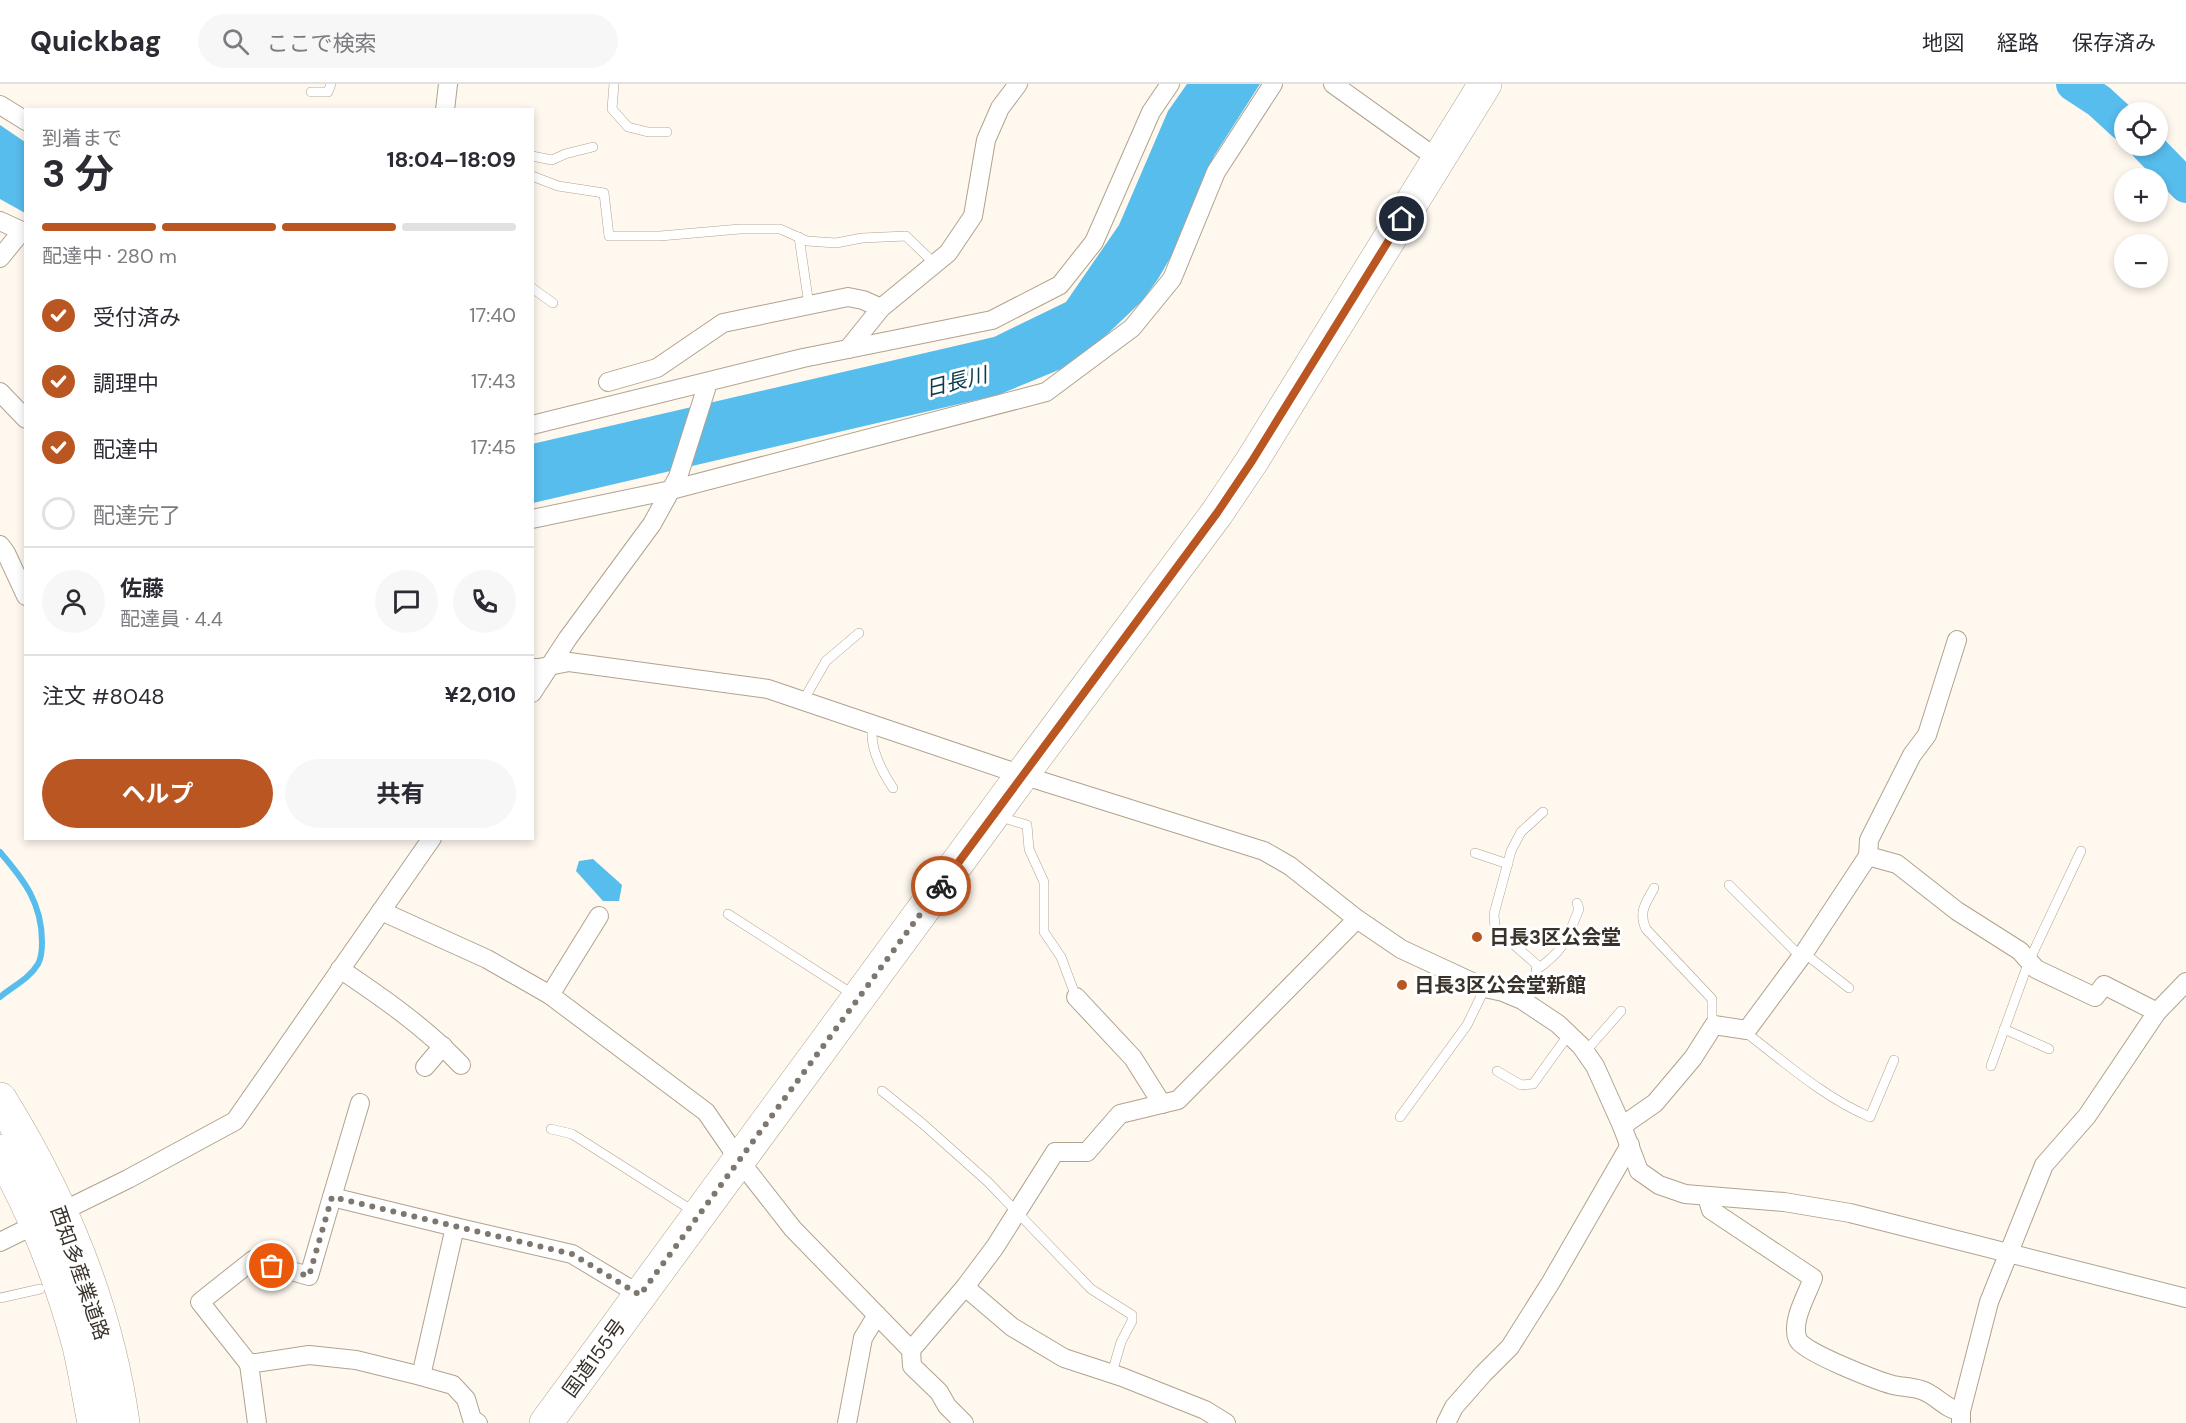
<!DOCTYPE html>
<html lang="ja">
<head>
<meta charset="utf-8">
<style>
  body { margin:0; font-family:"DM Sans","Noto Sans JP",sans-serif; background:#f7f7f7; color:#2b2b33; height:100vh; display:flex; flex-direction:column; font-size:22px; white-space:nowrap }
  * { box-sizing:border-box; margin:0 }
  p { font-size:20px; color:#7c7c81 }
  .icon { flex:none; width:33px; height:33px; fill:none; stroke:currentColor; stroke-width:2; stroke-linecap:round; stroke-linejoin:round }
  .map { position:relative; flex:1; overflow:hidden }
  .details { position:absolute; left:24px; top:24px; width:510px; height:732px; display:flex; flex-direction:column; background:#fff; border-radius:0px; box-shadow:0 3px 9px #0003 }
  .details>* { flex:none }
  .buttons { position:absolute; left:2114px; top:18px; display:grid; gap:12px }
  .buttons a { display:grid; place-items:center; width:54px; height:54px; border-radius:50%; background:#fff; box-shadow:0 3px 9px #0003; font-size:30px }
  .pin { position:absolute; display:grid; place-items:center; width:51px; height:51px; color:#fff; margin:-26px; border:3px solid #fff; border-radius:50%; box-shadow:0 2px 6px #0007 }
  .courier { position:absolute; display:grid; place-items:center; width:60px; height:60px; margin:-30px; border:4px solid #ba5621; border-radius:50%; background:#fff; color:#222; box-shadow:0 2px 8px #0007 }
  .overview em { font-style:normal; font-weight:700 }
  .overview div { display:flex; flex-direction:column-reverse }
  .overview { display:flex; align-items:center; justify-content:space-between; height:102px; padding:0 18px }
  h1 { font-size:39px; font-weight:700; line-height:45px }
  .bar { display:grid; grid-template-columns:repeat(4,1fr); gap:9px 6px; align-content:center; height:72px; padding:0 18px }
  .bar i { height:8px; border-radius:4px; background:#e1e1e2 }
  .bar .on { background:#ba5621 }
  .bar p { grid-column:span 4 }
  .line { display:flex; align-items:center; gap:15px; padding:0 18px; border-top:2px solid #e1e1e2 }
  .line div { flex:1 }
  .round { display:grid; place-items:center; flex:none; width:63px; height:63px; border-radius:32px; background:#f7f7f7 }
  ol { padding:0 18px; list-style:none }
  li { display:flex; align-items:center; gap:18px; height:66px }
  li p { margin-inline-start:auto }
  li .icon { padding:6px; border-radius:50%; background:#ba5621; color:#fff; stroke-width:4 }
  li:last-child { color:#7c7c81 }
  li i { width:33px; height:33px; border:3px solid #e1e1e2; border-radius:50% }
  .button { display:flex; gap:12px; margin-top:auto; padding:12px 18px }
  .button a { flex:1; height:69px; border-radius:36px; background:#ba5621; color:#fff; font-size:24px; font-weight:700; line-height:69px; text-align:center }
  .button a+a { background:#f7f7f7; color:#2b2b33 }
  header { display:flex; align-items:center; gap:36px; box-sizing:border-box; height:84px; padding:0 30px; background:#fff; border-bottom:2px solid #e1e1e2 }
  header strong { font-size:28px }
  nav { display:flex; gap:33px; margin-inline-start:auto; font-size:21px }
  .search { width:420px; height:54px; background:#f7f7f7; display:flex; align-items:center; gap:15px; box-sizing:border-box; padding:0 21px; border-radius:33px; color:#7c7c81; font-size:22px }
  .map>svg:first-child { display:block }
</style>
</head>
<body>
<header>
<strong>Quickbag</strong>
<div class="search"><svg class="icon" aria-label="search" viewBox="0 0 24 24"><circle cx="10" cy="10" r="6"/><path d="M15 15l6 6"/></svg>ここで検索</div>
<nav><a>地図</a><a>経路</a><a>保存済み</a></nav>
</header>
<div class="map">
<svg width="2186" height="1339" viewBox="0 0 2186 1339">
  <rect width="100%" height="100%" fill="#fef8ef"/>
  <!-- water -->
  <g fill="#57bded">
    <polygon points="1187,0 1260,0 1214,72 1176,164 1158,195 1142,217 1078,278 998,311 533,419 532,360 994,253 1066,218 1119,141 1168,27"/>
    <polygon points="0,41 25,58 25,129 0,115"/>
    <polygon points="593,775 622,801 619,817 603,817 576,787 579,777"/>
  </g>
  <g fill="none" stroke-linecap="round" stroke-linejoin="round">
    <!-- stream -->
    <path stroke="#57bded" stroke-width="6" d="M 0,768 C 24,796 42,819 42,858 C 42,865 42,873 38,880 C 29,895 13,902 0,913"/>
    <!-- river -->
    <g stroke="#57bded" stroke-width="34">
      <polyline points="2073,0 2099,17 2124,40"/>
      <polyline points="2147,62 2186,102"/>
    </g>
    <defs>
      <g id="lane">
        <polyline points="614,0 612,25 628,43 648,48 667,48"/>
        <polyline points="311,8 328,8 331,0"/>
        <polyline points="532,72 552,76 565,70 593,63"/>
        <polyline points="532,92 558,102 604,109 609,152 660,152 740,145 780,145 807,157 836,159 862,154 906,152 935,180"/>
        <polyline points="799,153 809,221"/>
        <polyline points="532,204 553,219"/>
        <polyline points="803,617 826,577 859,549"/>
        <path d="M 873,640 C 868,662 881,686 893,704"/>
        <polyline points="1001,729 1010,736 1027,741 1029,765 1044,798 1044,848 1061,873 1076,913"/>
        <polyline points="1475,769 1508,780"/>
        <polyline points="1729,801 1801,873"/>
        <path d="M 1654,804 C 1646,819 1638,828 1646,845 L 1712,915 L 1712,932 L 1714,941"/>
        <polyline points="728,830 854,911"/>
        <polyline points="1804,869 1849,904"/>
        <path d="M 1536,886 C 1564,867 1567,855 1579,825 L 1577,819"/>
        <polyline points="1522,916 1536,891 1537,881 1495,844 1494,830 1511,767 1521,748 1543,728"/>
        <polyline points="2004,945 2049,965"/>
        <path d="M 1747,946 L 1749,951 C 1788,981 1825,1014 1870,1033 L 1894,976"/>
        <polyline points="1585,968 1621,927"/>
        <polyline points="1991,982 2029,877 2081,767"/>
        <polyline points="1497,987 1521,1001 1533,1000 1569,950"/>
        <polyline points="882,1007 923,1040 988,1098 1091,1205 1132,1231 1132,1237 1121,1258 1112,1289"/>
        <polyline points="1400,1033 1467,941 1485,904"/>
        <polyline points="551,1045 572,1050 693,1127"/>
        <polyline points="0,1214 40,1205"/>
      </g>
      <g id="street">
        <polyline points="1333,0 1439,76"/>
        <polyline points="0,21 26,37"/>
        <polyline points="445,26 448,0"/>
        <polyline points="0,137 22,147 26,150"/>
        <polyline points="0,174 22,147"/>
        <polyline points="848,265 992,236 1060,201 1094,158 1151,28 1170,0"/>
        <polyline points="608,298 657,284 723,239 848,213 863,216 881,224"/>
        <polyline points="0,308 26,335"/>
        <polyline points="532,341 803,274 848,265 881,224 948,169 973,132 986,56 1000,24 1018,0"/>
        <polyline points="532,435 671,406 1046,308 1132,244 1172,195 1216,88 1273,0"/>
        <polyline points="0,461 6,469 26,512"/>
        <polyline points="532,584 539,584 569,578 768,605 1022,691 1264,767 1290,782 1357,835 1401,865 1485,904 1503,908 1522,916 1558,940 1581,962 1595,982 1622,1042 1639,1087 1659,1101 1685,1110 1784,1118 1850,1129 2186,1214"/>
        <polyline points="532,609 568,554 652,440 678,393 706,305 707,299"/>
        <polyline points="1868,772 1897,780 1957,827 2020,867 2036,885 2095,913 2104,901 2157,928"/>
        <polyline points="381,827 487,875 550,911 706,1028 739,1076 793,1145 911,1266 912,1282 939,1308 947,1322 964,1339"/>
        <path d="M 340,885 C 383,914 425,943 461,981"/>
        <polyline points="550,911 599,832"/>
        <polyline points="1076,913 1133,974 1162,1020"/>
        <polyline points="425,983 443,962"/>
        <polyline points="360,1019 332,1113 455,1143"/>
        <polyline points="1622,1042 1655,1019 1693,974 1714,941 1747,946 1804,869 1868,772 1869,756 1912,671 1927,651 1957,556"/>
        <path d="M 1707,1113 L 1711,1126 L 1813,1194 C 1807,1211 1790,1238 1798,1256 C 1803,1268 1878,1297 1893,1301 C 1902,1303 1912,1303 1921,1306 C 1936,1310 1945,1326 1961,1327"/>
        <polyline points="0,1158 128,1095 235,1037 432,754"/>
        <polyline points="965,1203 1012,1243 1064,1274 1122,1293 1205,1326 1226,1339"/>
        <polyline points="911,1266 965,1203 995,1163 1055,1068 1087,1068 1120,1030 1178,1016 1357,835"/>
        <polyline points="249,1280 200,1218 253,1176 309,1192 332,1113"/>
        <polyline points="421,1292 455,1143 572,1170 640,1211"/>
        <polyline points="257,1339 249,1280 309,1271 356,1276 421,1292 453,1301 466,1315 472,1335 478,1339"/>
        <polyline points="847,1339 863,1254 877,1231"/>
        <polyline points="1446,1339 1454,1323 1483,1290 1510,1263 1551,1198 1630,1061"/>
        <polyline points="1961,1339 1961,1327 1989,1218 2044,1081 2087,1032 2157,928 2186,898"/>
      </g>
      <g id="highway">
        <path d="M 0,1015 C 61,1113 107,1224 123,1339"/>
        <path d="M 0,1067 C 34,1128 61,1194 79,1262 C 85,1288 89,1314 94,1339"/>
        <polyline points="546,1339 1022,691 1217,429 1252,377 1485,0"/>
      </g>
    </defs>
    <!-- lane casing -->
    <use href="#lane" stroke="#b1a28e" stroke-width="10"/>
    <!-- street casing -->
    <use href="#street" stroke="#b1a28e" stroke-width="20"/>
    <!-- highway casing -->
    <use href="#highway" stroke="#b1a28e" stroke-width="34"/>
    <!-- lane -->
    <use href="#lane" stroke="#fff" stroke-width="9"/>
    <!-- street -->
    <use href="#street" stroke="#fff" stroke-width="18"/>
    <!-- highway -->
    <use href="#highway" stroke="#fff" stroke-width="33"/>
  </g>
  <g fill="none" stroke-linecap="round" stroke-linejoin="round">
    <!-- done -->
    <polyline stroke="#7d776f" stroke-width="6" stroke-dasharray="0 10.8" points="272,1182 309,1192 332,1113 572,1170 640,1211 941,802"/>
    <!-- route -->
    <polyline stroke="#ba5621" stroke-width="8" points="941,802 1217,429 1252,377 1402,135"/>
  </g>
  <!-- markers -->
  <g fill="#ba5621" stroke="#fff" stroke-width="2">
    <circle cx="1477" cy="853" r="6"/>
    <circle cx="1402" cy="901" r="6"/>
  </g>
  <g text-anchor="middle" stroke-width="6" stroke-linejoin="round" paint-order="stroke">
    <!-- poi labels -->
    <g font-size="20" font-weight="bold" fill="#38322a" stroke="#fff" text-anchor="start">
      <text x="1489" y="860">日長3区公会堂</text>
      <text x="1414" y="908">日長3区公会堂新館</text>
    </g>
    <!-- street labels -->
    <g font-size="20" fill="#38322a" stroke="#fff">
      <text transform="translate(80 1189) rotate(71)" y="7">西知多産業道路</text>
      <text transform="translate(594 1274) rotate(-54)" y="7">国道155号</text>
    </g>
    <!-- water labels -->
    <g font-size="21" font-style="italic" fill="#0a394c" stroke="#fff">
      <text transform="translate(956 298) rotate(-14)" y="7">日長川</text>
    </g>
  </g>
</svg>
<div class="buttons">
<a><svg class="icon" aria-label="locate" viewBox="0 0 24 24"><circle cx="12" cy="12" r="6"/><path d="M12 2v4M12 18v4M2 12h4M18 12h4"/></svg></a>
<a>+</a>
<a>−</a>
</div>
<div class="pin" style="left:272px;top:1182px;background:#ea580c"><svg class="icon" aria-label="bag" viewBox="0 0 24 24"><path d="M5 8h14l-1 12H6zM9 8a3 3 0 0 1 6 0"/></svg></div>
<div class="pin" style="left:1402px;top:135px;background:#1f2937"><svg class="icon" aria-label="home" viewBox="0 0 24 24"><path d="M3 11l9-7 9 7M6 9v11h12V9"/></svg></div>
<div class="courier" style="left:941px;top:802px"><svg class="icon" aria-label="bike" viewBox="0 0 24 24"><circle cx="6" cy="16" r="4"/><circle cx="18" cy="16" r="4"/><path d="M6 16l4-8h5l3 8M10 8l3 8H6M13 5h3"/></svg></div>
<section class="details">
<div class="overview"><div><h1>3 分</h1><p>到着まで</p></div><em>18:04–18:09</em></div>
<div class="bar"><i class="on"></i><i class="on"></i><i class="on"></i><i></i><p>配達中 · 280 m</p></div>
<ol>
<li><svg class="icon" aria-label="check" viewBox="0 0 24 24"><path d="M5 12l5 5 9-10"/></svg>受付済み<p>17:40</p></li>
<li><svg class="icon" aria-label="check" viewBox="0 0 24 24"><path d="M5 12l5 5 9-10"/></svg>調理中<p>17:43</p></li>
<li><svg class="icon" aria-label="check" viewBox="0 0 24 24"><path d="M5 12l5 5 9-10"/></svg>配達中<p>17:45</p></li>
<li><i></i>配達完了</li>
</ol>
<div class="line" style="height:108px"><a class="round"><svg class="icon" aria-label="person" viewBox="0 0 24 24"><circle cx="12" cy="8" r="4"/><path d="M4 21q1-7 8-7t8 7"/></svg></a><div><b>佐藤</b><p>配達員 · 4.4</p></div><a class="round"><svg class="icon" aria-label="chat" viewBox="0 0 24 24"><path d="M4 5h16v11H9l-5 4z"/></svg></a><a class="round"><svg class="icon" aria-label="phone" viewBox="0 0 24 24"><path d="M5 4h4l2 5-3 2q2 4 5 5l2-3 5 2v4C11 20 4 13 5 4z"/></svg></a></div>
<div class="line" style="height:78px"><div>注文 #8048</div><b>¥2,010</b></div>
<div class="button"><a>ヘルプ</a><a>共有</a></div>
</section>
</div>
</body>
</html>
